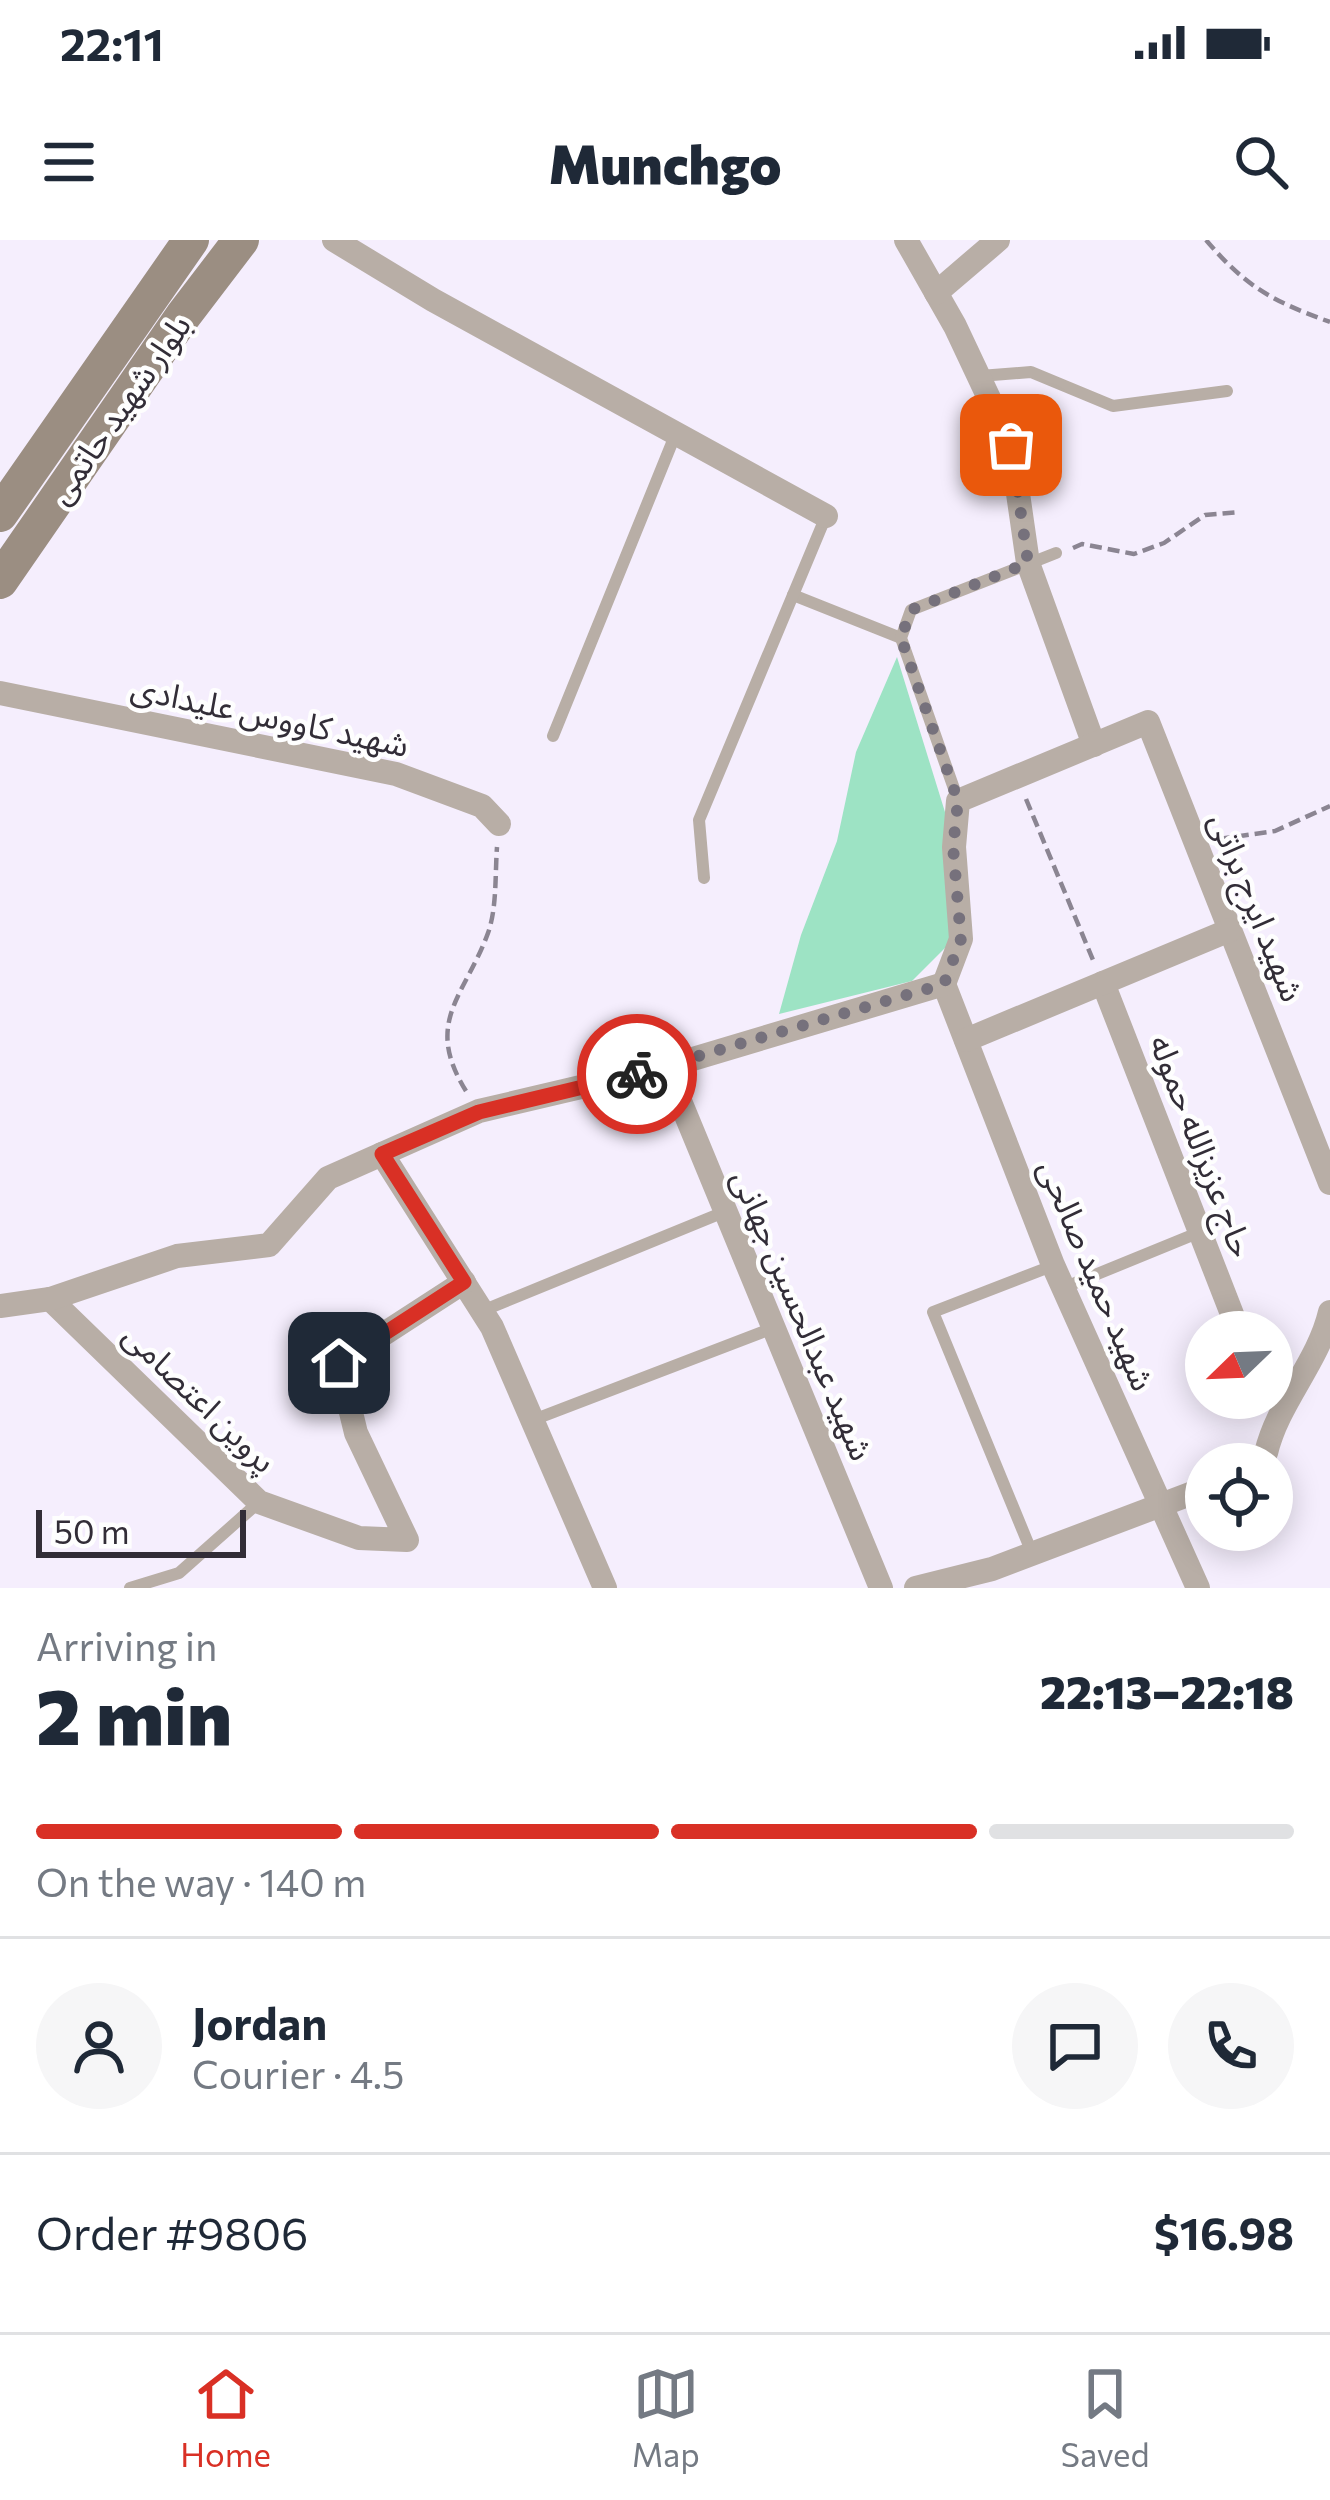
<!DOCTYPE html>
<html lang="en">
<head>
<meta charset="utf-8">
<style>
  body { margin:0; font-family:Commissioner,"Noto Sans Arabic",sans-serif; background:#f6f6f7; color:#1f2937; height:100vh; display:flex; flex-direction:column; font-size:45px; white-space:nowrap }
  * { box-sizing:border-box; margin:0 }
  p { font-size:39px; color:#747a83 }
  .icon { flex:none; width:66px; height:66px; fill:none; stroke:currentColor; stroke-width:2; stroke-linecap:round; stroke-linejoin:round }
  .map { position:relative; height:1348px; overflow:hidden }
  .side { display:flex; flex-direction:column; background:#fff; flex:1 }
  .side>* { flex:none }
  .needle { width:78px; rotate:247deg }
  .tools { position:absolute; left:1185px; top:1071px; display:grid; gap:24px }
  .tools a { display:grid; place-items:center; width:108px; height:108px; border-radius:50%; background:#fff; box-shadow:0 6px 30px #0003; font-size:60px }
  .scale { position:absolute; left:36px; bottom:30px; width:210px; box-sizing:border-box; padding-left:12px; border:6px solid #322d37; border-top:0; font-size:33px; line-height:42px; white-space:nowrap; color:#322d37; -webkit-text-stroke:9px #fefefe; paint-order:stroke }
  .pin { position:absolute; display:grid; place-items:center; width:102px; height:102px; color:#fff; margin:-51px; border-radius:24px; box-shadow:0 6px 18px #0006 }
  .courier { position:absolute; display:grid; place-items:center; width:120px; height:120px; margin:-60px; border:9px solid #d93025; border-radius:50%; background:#fff; color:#222; box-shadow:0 3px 15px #0007 }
  .headline em { font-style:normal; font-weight:800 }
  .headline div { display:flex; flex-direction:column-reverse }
  .headline { display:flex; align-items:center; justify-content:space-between; height:204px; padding:0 36px }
  h1 { font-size:78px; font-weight:800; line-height:90px }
  .bar { display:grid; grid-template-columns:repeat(4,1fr); gap:18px 12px; align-content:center; height:144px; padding:0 36px }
  .bar i { height:15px; border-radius:9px; background:#e0e1e3 }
  .bar .on { background:#d93025 }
  .bar p { grid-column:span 4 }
  .line { display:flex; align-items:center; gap:30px; padding:0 36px; border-top:3px solid #e0e1e3 }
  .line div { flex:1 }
  .round { display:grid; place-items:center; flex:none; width:126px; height:126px; border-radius:63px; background:#f6f6f7 }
  .status { display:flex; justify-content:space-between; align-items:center; height:84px; padding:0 60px; background:#fff; direction:ltr }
  .status svg { height:33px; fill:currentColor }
  header { display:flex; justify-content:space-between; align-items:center; height:156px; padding:0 36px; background:#fff; font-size:54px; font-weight:800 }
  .dock { display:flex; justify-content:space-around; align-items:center; height:168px; border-top:3px solid #e0e1e3; background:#fff; font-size:33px; color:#747a83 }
  .dock a { display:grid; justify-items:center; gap:6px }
  .dock .on { color:#d93025 }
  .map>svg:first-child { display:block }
</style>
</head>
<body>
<div class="status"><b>22:11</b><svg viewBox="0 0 49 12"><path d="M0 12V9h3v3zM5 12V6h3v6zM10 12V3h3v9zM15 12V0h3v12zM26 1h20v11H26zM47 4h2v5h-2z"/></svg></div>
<header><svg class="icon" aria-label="menu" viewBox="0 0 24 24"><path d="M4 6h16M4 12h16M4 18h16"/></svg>Munchgo<svg class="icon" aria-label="search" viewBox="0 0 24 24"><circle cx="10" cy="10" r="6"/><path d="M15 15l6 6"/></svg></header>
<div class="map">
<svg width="1330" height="1348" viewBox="0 0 1330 1348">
  <rect width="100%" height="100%" fill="#f5eefd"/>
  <!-- green -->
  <polygon fill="#9de3c4" points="897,417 949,585 950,703 912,741 779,774 801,695 837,601 856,512"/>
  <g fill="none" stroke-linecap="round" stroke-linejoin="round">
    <!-- path -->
    <g stroke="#8b8592" stroke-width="4.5" stroke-dasharray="12 6" stroke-linecap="butt">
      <path d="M 1206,0 C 1246,47 1272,61 1330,82"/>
      <polyline points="1073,308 1082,304 1134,314 1164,303 1205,275 1240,272"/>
      <polyline points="1026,559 1093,720"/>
      <polyline points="1219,599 1275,591 1330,566"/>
      <path d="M 466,851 C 423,782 465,756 488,693 C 497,668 495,634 497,607"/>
    </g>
    <!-- lane -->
    <g stroke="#b8aea6" stroke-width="12">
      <polyline points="980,136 1031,132 1113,166 1227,151"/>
      <polyline points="793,355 901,398"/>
      <polyline points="553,496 676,193"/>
      <polyline points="958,560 901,398 911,370 1056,313"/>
      <polyline points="704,638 699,580 826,276"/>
      <polyline points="1063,1048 1200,992"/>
      <polyline points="482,1071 724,972"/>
      <polyline points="533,1180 773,1088"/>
      <polyline points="1032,1313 933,1072 1052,1026"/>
      <polyline points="130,1348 179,1333 259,1262"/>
    </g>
    <!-- street -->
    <g stroke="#b8aea6" stroke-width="24">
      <polyline points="334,0 433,60 826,276"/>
      <polyline points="906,0 955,86 1011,205 1028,323 1094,505"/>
      <polyline points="936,53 998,0"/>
      <polyline points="0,453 396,534 482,566 499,584"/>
      <polyline points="1103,743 1239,1092"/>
      <polyline points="944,744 961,699 954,607 958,561 1148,482 1330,943"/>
      <polyline points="944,744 1053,1025 1198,1348"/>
      <polyline points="966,800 1230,690"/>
      <polyline points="666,827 881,1348"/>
      <polyline points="382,914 492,1087 605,1348"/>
      <polyline points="50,1059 259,1262 359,1298 407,1300 356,1193 339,1123 464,1042"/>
      <polyline points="0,1066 50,1059 177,1016 269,1005 328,938 479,871 666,827 944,744"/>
      <path d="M 1250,1224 L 1266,1213 C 1278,1162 1318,1123 1330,1072"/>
      <polyline points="916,1348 992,1329 1206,1248"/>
    </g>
    <!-- secondary -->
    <g stroke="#9b8e82" stroke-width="36">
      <polyline points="0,274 191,0"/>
      <polyline points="0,341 183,76 241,0"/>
    </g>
  </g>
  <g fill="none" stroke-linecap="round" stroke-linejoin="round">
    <!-- done -->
    <polyline stroke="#76717c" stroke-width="12" stroke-dasharray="0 21.6" points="637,834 944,744 961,699 953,607 958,561 901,398 911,370 1028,323 1011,205"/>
    <!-- route -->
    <polyline stroke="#d93025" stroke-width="15" points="339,1123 464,1042 382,914 479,872 637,834"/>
  </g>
  <g text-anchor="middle" stroke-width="9" stroke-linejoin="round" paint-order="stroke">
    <!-- street labels -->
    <g font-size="33" fill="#322d37" stroke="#fefefe">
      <text transform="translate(119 169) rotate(-55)" y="12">بلوار شهید حاتمی</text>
      <text transform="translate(270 476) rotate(12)" y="12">شهید کاووس علیدادی</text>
      <text transform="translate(1257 667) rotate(68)" y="12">شهید ایرج براتی</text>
      <text transform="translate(1202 906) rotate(69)" y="12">حاج عزیزالله حموله</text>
      <text transform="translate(1097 1035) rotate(67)" y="12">شهید حمید صالحی</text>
      <text transform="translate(803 1075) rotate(67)" y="12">شهید عبدالحسین جهانی</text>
      <text transform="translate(200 1158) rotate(44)" y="12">پروین اعتصامی</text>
    </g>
  </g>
</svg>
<div class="tools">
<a><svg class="needle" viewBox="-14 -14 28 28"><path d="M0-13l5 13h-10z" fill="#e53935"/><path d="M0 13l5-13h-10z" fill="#747a83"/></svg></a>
<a><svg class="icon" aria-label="locate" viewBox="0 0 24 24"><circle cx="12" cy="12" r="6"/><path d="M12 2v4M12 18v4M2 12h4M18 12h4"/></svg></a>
</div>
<div class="scale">50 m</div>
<div class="pin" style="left:1011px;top:205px;background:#ea580c"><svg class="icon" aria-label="bag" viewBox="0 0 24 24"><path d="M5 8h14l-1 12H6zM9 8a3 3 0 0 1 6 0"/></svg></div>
<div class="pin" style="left:339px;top:1123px;background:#1f2937"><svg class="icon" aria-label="home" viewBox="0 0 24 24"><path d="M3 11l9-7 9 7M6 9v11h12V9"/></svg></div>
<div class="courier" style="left:637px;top:834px"><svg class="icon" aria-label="bike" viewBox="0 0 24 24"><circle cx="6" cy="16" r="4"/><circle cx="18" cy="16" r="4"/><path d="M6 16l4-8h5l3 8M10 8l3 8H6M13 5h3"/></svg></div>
</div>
<section class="side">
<div class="headline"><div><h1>2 min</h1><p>Arriving in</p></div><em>22:13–22:18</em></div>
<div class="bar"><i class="on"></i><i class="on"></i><i class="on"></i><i></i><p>On the way · 140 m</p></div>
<div class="line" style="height:216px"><a class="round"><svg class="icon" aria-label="person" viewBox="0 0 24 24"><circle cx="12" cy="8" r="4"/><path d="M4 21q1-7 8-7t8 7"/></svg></a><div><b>Jordan</b><p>Courier · 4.5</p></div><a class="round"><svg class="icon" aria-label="chat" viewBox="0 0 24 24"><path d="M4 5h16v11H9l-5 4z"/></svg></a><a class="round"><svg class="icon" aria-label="phone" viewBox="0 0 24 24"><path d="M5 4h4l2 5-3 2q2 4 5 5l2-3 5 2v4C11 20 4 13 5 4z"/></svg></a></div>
<div class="line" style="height:156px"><div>Order #9806</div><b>$16.98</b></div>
</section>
<nav class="dock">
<a class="on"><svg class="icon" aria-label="home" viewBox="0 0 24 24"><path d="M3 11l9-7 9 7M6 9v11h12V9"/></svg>Home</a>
<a><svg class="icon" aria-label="map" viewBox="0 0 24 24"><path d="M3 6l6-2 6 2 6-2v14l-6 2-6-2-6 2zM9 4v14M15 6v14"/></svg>Map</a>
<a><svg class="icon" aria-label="saved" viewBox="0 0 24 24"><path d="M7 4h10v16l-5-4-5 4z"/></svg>Saved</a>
</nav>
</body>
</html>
